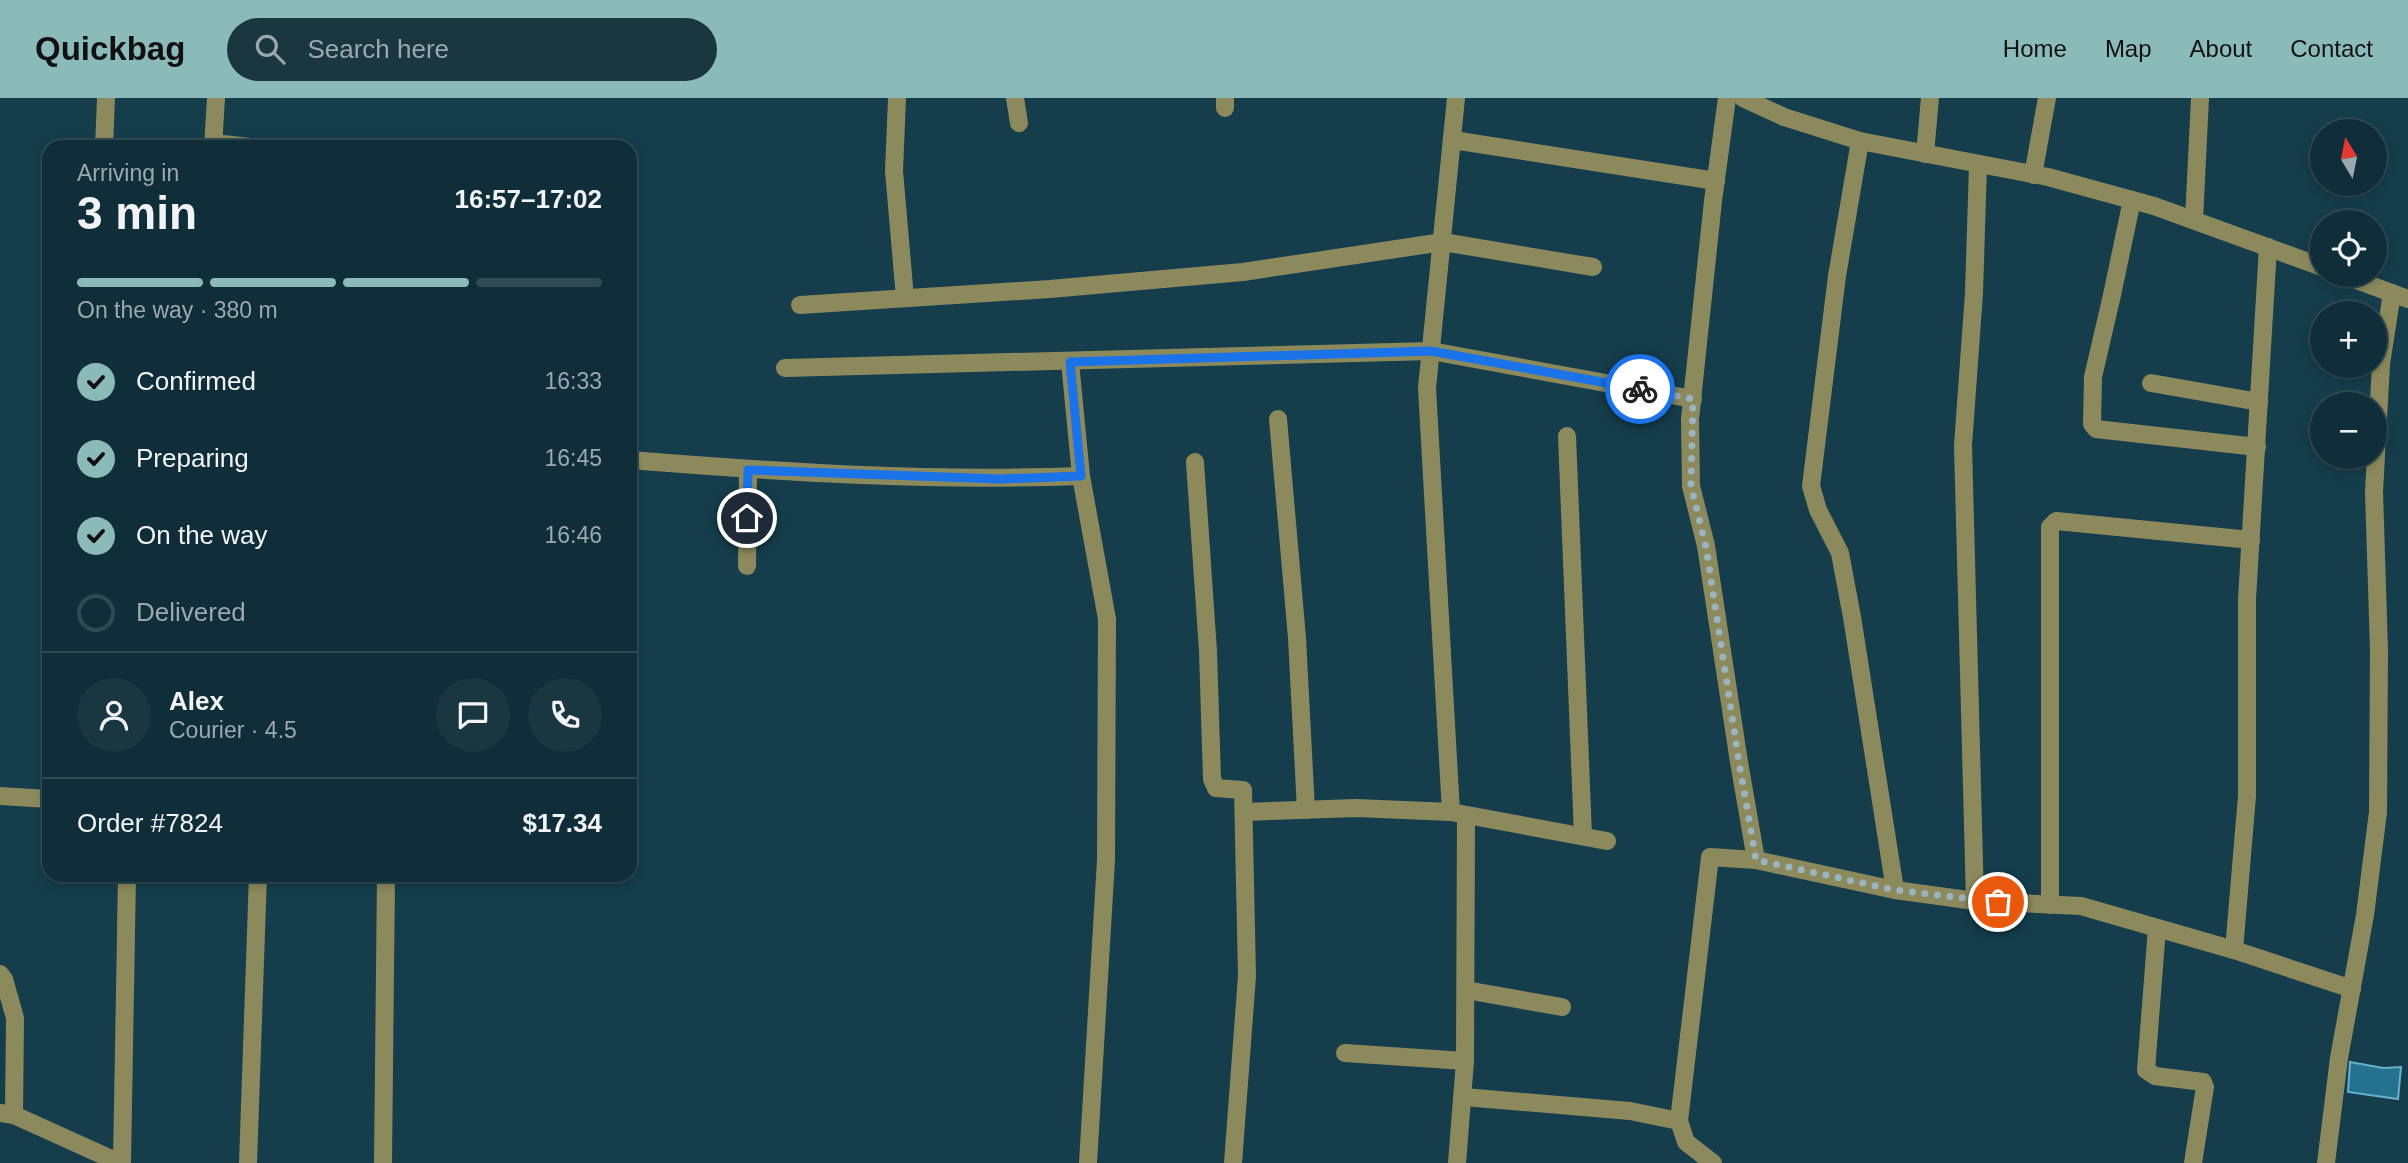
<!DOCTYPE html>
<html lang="en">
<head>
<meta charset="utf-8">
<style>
  body { margin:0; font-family:Arial,sans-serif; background:#193641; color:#f1f3f6; height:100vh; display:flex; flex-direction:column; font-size:26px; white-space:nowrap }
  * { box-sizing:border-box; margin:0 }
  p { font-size:23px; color:#9ca8ae }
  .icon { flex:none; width:38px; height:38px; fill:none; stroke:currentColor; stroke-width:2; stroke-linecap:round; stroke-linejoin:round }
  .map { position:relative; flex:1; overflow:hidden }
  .drawer { position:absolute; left:42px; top:42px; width:595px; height:742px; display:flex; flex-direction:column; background:#102e39; border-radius:21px; box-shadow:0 4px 10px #0003,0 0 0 2px #304a53 }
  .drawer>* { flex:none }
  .needle { width:46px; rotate:350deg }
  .buttons { position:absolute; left:2310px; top:21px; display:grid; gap:14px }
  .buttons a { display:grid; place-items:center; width:77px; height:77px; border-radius:50%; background:#102e39; box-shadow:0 4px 10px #0003,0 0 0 2px #304a53; font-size:35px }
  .pin { position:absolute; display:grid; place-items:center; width:60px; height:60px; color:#fff; margin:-30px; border:4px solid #fff; border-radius:50%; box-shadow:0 2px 7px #0007 }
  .courier { position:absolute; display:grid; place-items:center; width:70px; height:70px; margin:-35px; border:5px solid #1a73e8; border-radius:50%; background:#fff; color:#222; box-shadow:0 2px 9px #0007 }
  .headline em { font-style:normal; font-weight:600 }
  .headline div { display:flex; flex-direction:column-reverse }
  .headline { display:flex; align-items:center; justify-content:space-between; height:119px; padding:0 35px }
  h1 { font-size:46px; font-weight:600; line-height:52px }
  .bar { display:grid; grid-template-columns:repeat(4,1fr); gap:10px 7px; align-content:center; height:84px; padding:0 35px }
  .bar i { height:9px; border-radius:5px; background:#304a53 }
  .bar .active { background:#8bbbb9 }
  .bar p { grid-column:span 4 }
  .line { display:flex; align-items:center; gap:18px; padding:0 35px; border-top:2px solid #304a53 }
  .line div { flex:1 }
  .round { display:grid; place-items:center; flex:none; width:74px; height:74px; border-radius:37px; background:#193641 }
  ol { padding:0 35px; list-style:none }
  li { display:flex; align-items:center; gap:21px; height:77px }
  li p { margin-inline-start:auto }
  li .icon { padding:7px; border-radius:50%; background:#8bbbb9; color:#111; stroke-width:4 }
  li:last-child { color:#9ca8ae }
  li i { width:38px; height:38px; border:4px solid #304a53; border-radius:50% }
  header { display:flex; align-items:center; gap:42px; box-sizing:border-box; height:98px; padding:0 35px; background:#8bbbb9; color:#111 }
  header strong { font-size:33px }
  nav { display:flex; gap:38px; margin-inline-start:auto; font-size:24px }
  .search { width:490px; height:63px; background:#193641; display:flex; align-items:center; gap:18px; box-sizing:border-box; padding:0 24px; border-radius:38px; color:#9ca8ae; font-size:26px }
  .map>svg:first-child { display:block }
</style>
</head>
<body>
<header>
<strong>Quickbag</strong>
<div class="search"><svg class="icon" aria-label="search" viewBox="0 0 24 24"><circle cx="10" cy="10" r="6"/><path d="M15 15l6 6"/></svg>Search here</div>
<nav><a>Home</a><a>Map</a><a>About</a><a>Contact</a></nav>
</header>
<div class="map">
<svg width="2408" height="1065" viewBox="0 0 2408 1065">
  <rect width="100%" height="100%" fill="#153d4c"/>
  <!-- building -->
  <polygon fill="#25728e" stroke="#67b1ce" stroke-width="2" points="2350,964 2383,970 2401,969 2398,1001 2348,994"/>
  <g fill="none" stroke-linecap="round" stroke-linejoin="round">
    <!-- minor -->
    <g stroke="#8c8a5d" stroke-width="18">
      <polyline points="897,0 894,73 905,200"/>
      <polyline points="1015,0 1019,25"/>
      <polyline points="1225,0 1225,10"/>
      <polyline points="1727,0 1713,103 1690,321 1691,388 1706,448 1739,664 1756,762"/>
      <polyline points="1743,0 1784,19 1860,43 2048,79 2154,108 2322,169"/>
      <polyline points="1453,42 1716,83"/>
      <polyline points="1860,43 1837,178 1811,388 1818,412 1840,455 1852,519 1895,792"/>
      <polyline points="213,45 250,49"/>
      <polyline points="104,49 106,0"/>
      <polyline points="213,49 216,0"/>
      <polyline points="1925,56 1930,0"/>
      <polyline points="2033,77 2047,0"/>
      <polyline points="2132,102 2112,197 2093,279 2092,326 2096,331 2257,349"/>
      <polyline points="2194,122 2200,0"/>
      <polyline points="2343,177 2408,201"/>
      <polyline points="800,207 1050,191 1243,174 1443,144 1593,169"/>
      <polyline points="1070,264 1081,378 1107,521 1106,762 1088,1065"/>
      <polyline points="785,270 1431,253 1693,301"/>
      <polyline points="2151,285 2259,304"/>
      <polyline points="1278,321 1297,540 1306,712"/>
      <polyline points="1567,338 1583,738"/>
      <path d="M 630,362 C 780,374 931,384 1081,378"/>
      <polyline points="1195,364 1208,553 1212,681 1216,690 1243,692 1247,878 1233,1065"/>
      <polyline points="747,468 748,371"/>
      <polyline points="0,698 49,701"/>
      <polyline points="1244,714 1356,710 1451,714 1607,743"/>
      <polyline points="1451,714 1427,290 1456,0"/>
      <polyline points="1975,803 1963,347 1974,195 1978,67"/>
      <polyline points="2050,807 2050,429 2056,423 2251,442"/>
      <polyline points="2157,830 2146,972 2155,978 2203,984 2205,989 2193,1065"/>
      <polyline points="2234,852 2247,698 2247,501 2268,149"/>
      <polyline points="0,876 4,881 15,920 14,1017"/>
      <polyline points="1466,892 1562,909"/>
      <polyline points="1345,955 1465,963"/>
      <polyline points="1464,999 1630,1013 1679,1023"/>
      <polyline points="0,1015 14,1017 120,1065"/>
      <polyline points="122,1065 127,777"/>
      <polyline points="248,1065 258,777"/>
      <polyline points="383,1065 386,777"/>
      <polyline points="1457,1065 1465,963 1466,717"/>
      <polyline points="1713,1065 1686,1044 1679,1023 1710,759 1756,762 1895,792 1975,803 2081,808 2234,852 2352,891"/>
      <polyline points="2326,1065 2339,960 2365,817 2378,714 2379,552 2374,394 2381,266 2392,195"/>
    </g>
  </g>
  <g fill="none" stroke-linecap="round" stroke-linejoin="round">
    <!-- done -->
    <polyline stroke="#9ab5c0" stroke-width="7" stroke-dasharray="0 12.6" points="1640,291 1693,301 1691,388 1706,449 1739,664 1756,762 1895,792 1998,804"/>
    <!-- route -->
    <polyline stroke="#1a73e8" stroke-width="9" points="747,420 748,372 1000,381 1081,378 1070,264 1431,253 1640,291"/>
  </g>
</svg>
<div class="buttons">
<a><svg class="needle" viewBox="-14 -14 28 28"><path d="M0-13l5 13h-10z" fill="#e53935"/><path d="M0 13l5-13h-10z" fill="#9ca8ae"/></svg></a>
<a><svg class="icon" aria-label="locate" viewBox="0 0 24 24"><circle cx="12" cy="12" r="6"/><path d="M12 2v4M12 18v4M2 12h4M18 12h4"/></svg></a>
<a>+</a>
<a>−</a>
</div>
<div class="pin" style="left:1998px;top:804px;background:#ea580c"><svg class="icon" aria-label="bag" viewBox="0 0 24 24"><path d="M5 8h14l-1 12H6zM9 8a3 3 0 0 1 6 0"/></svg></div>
<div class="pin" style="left:747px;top:420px;background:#1f2937"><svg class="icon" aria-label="home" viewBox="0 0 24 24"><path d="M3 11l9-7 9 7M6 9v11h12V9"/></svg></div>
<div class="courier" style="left:1640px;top:291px"><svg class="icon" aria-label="bike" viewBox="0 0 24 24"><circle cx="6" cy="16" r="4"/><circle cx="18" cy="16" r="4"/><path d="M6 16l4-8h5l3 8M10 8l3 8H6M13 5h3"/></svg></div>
<section class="drawer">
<div class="headline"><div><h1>3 min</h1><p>Arriving in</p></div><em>16:57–17:02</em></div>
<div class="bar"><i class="active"></i><i class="active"></i><i class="active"></i><i></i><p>On the way · 380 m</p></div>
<ol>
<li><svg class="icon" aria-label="check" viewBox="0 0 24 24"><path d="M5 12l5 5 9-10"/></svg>Confirmed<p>16:33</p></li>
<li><svg class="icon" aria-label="check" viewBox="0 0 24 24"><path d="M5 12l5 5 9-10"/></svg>Preparing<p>16:45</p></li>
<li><svg class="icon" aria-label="check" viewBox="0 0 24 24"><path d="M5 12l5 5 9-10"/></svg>On the way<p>16:46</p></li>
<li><i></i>Delivered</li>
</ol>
<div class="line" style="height:126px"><a class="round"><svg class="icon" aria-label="person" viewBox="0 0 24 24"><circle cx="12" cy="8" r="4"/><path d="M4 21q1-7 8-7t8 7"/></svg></a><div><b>Alex</b><p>Courier · 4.5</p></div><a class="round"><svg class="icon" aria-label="chat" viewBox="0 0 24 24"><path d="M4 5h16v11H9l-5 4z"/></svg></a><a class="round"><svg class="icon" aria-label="phone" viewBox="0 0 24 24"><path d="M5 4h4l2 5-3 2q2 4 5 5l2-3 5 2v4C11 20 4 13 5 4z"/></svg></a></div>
<div class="line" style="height:91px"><div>Order #7824</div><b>$17.34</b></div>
</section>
</div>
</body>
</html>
